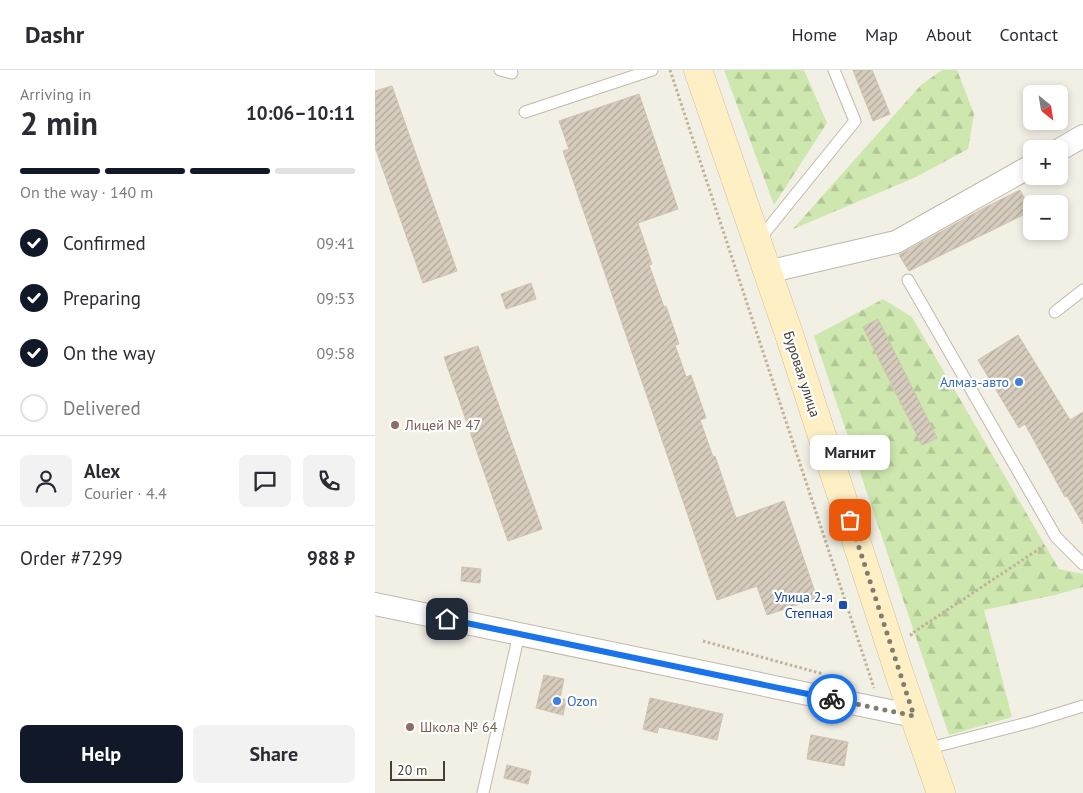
<!DOCTYPE html>
<html lang="en">
<head>
<meta charset="utf-8">
<style>
  body { margin:0; font-family:"PT Sans",sans-serif; background:#f2f2f3; color:#2b2b33; height:100vh; display:flex; flex-direction:column; font-size:19px; white-space:nowrap }
  * { box-sizing:border-box; margin:0 }
  p { font-size:16px; color:#7c7c81 }
  .icon { flex:none; width:28px; height:28px; fill:none; stroke:currentColor; stroke-width:2; stroke-linecap:round; stroke-linejoin:round }
  .map { position:relative; flex:1; overflow:hidden }
  .drawer { display:flex; flex-direction:column; background:#fff; width:375px }
  .drawer>* { flex:none }
  .needle { width:32px; rotate:150deg }
  .fabs { position:absolute; left:648px; top:15px; display:grid; gap:10px }
  .fabs a { display:grid; place-items:center; width:45px; height:45px; border-radius:8px; background:#fff; box-shadow:0 2px 8px #0003; font-size:25px }
  .scale { position:absolute; left:15px; bottom:12px; width:55px; box-sizing:border-box; padding-left:5px; border:2px solid #453f35; border-top:0; font-size:14px; line-height:18px; white-space:nowrap; color:#453f35; -webkit-text-stroke:4px #fff; paint-order:stroke }
  .pin { position:absolute; display:grid; place-items:center; width:42px; height:42px; color:#fff; margin:-21px; border-radius:10px; box-shadow:0 2px 8px #0006 }
  .courier { position:absolute; display:grid; place-items:center; width:50px; height:50px; margin:-25px; border:4px solid #1a73e8; border-radius:50%; background:#fff; color:#222; box-shadow:0 1px 6px #0007 }
  .bubble { position:absolute; height:35px; border-radius:8px; background:#fff; box-shadow:0 2px 8px #0003; font-size:16px; font-weight:600; line-height:35px; text-align:center }
  .summary em { font-style:normal; font-weight:600 }
  .summary div { display:flex; flex-direction:column-reverse }
  .summary { display:flex; align-items:center; justify-content:space-between; height:85px; padding:0 20px }
  h1 { font-size:32px; font-weight:600; line-height:38px }
  .bar { display:grid; grid-template-columns:repeat(4,1fr); gap:8px 5px; align-content:center; height:60px; padding:0 20px }
  .bar i { height:6px; border-radius:4px; background:#e1e1e2 }
  .bar .active { background:#111827 }
  .bar p { grid-column:span 4 }
  .line { display:flex; align-items:center; gap:12px; padding:0 20px; border-top:1px solid #e1e1e2 }
  .line div { flex:1 }
  .round { display:grid; place-items:center; flex:none; width:52px; height:52px; border-radius:8px; background:#f2f2f3 }
  ol { padding:0 20px; list-style:none }
  li { display:flex; align-items:center; gap:15px; height:55px }
  li p { margin-inline-start:auto }
  li .icon { padding:5px; border-radius:50%; background:#111827; color:#fff; stroke-width:4 }
  li:last-child { color:#7c7c81 }
  li i { width:28px; height:28px; border:2px solid #e1e1e2; border-radius:50% }
  .action { display:flex; gap:10px; margin-top:auto; padding:10px 20px }
  .action a { flex:1; height:58px; border-radius:8px; background:#111827; color:#fff; font-size:20px; font-weight:600; line-height:58px; text-align:center }
  .action a+a { background:#f2f2f3; color:#2b2b33 }
  header { display:flex; align-items:center; gap:30px; box-sizing:border-box; height:70px; padding:0 25px; background:#fff; border-bottom:1px solid #e1e1e2 }
  header strong { font-size:24px }
  nav { display:flex; gap:28px; margin-inline-start:auto; font-size:18px }
  main { display:flex; flex:1; min-height:0 }
  .map>svg:first-child { display:block }
</style>
</head>
<body>
<header>
<strong>Dashr</strong>
<nav><a>Home</a><a>Map</a><a>About</a><a>Contact</a></nav>
</header>
<main>
<section class="drawer">
<div class="summary"><div><h1>2 min</h1><p>Arriving in</p></div><em>10:06–10:11</em></div>
<div class="bar"><i class="active"></i><i class="active"></i><i class="active"></i><i></i><p>On the way · 140 m</p></div>
<ol>
<li><svg class="icon" aria-label="check" viewBox="0 0 24 24"><path d="M5 12l5 5 9-10"/></svg>Confirmed<p>09:41</p></li>
<li><svg class="icon" aria-label="check" viewBox="0 0 24 24"><path d="M5 12l5 5 9-10"/></svg>Preparing<p>09:53</p></li>
<li><svg class="icon" aria-label="check" viewBox="0 0 24 24"><path d="M5 12l5 5 9-10"/></svg>On the way<p>09:58</p></li>
<li><i></i>Delivered</li>
</ol>
<div class="line" style="height:90px"><a class="round"><svg class="icon" aria-label="person" viewBox="0 0 24 24"><circle cx="12" cy="8" r="4"/><path d="M4 21q1-7 8-7t8 7"/></svg></a><div><b>Alex</b><p>Courier · 4.4</p></div><a class="round"><svg class="icon" aria-label="chat" viewBox="0 0 24 24"><path d="M4 5h16v11H9l-5 4z"/></svg></a><a class="round"><svg class="icon" aria-label="phone" viewBox="0 0 24 24"><path d="M5 4h4l2 5-3 2q2 4 5 5l2-3 5 2v4C11 20 4 13 5 4z"/></svg></a></div>
<div class="line" style="height:65px"><div>Order #7299</div><b>988 ₽</b></div>
<div class="action"><a>Help</a><a>Share</a></div>
</section>
<div class="map">
<svg width="708" height="723" viewBox="0 0 708 723">
  <defs>
    <pattern id="forest-firs" width="22" height="20" patternUnits="userSpaceOnUse" patternTransform="scale(1.25)"><rect width="22" height="20" fill="#cde7ae"/><path d="M5 1l3.5 6h-7zM16 11l3.5 6h-7z" fill="#b1c796"/></pattern>
    <pattern id="building-hatch" width="6" height="6" patternUnits="userSpaceOnUse" patternTransform="scale(1.25)"><rect width="6" height="6" fill="#d7cdbe"/><path d="M-1 1l2-2M0 6l6-6M5 7l2-2" fill="none" stroke="#b0a89b"/></pattern>
  </defs>
  <rect width="100%" height="100%" fill="#f2efe5"/>
  <!-- forest -->
  <g fill="url(#forest-firs)">
    <polygon points="349,0 429,0 452,53 399,135"/>
    <polygon points="567,0 582,0 599,44 593,79 541,107 418,159 546,15"/>
    <polygon points="508,229 537,247 684,499 708,504 708,517 680,525 609,540 637,647 574,665 439,266"/>
  </g>
  <!-- building -->
  <g fill="url(#building-hatch)" stroke="#cfc2ae">
    <polygon points="478,0 497,0 515,44 498,51"/>
    <polygon points="17,16 82,201 48,213 0,77 0,21"/>
    <polygon points="264,24 303,139 263,153 277,194 274,195 289,237 291,236 304,274 300,275 311,307 316,305 331,348 325,350 338,387 340,386 361,448 409,431 442,528 392,545 382,516 342,530 188,81 194,79 184,51"/>
    <polygon points="645,120 656,141 534,201 524,185 605,140"/>
    <polygon points="156,213 161,229 131,239 126,224"/>
    <polygon points="503,249 562,368 547,375 488,257"/>
    <polygon points="643,265 695,350 708,342 708,454 692,426 690,427 650,354 644,358 603,290"/>
    <polygon points="103,276 167,459 133,471 69,287"/>
    <polygon points="87,497 106,499 105,513 86,511"/>
    <polygon points="169,605 189,609 185,628 191,630 188,645 161,638"/>
    <polygon points="275,628 348,644 342,670 284,657 282,663 268,659"/>
    <polygon points="436,665 473,672 469,696 432,689"/>
    <polygon points="132,695 156,701 153,714 129,708"/>
  </g>
  <g fill="none" stroke-linecap="round" stroke-linejoin="round">
    <defs>
      <g id="service">
        <polyline points="125,0 137,3"/>
        <polyline points="150,42 277,0"/>
        <polyline points="383,171 480,51 459,0"/>
        <polyline points="533,210 681,467 708,494"/>
        <polyline points="680,242 708,220"/>
        <polyline points="551,679 656,652 708,636"/>
        <polyline points="108,723 144,564"/>
      </g>
      <g id="minor">
        <polyline points="684,80 708,66"/>
        <polyline points="392,202 521,172 656,96"/>
        <polyline points="0,534 539,646"/>
      </g>
      <polyline id="secondary" points="323,0 414,264 526,609 566,723"/>
    </defs>
    <!-- service casing -->
    <use href="#service" stroke="#c1b9ab" stroke-width="13"/>
    <!-- minor casing -->
    <use href="#minor" stroke="#c1b9ab" stroke-width="24"/>
    <!-- secondary casing -->
    <use href="#secondary" stroke="#d2c396" stroke-width="29"/>
    <!-- path -->
    <g stroke="#bfb299" stroke-width="3" stroke-dasharray="2.5 2.5" stroke-linecap="butt">
      <polyline points="295,0 499,618"/>
      <polyline points="537,566 536,564 670,475"/>
      <polyline points="328,571 448,604"/>
    </g>
    <!-- service -->
    <use href="#service" stroke="#fff" stroke-width="11"/>
    <!-- minor -->
    <use href="#minor" stroke="#fff" stroke-width="22"/>
    <!-- secondary -->
    <use href="#secondary" stroke="#fef0c4" stroke-width="28"/>
  </g>
  <g fill="none" stroke-linecap="round" stroke-linejoin="round">
    <!-- done -->
    <polyline stroke="#827d73" stroke-width="5" stroke-dasharray="0 9" points="457,629 539,646 475,450"/>
    <!-- route -->
    <polyline stroke="#1a73e8" stroke-width="6" points="72,549 457,629"/>
  </g>
  <!-- markers -->
  <g fill="#3f7fe0" stroke="#fff" stroke-width="2">
    <circle cx="644" cy="312" r="5"/>
    <circle cx="182" cy="631" r="5"/>
  </g>
  <g fill="#8d6e63" stroke="#fff" stroke-width="2">
    <circle cx="20" cy="355" r="5"/>
    <circle cx="35" cy="657" r="5"/>
  </g>
  <rect fill="#1a4fb4" stroke="#fff" stroke-width="2" x="463" y="530" width="10" height="10" rx="2.5"/>
  <g text-anchor="middle" stroke-width="4.5" stroke-linejoin="round" paint-order="stroke">
    <!-- street labels -->
    <g font-size="14" fill="#453f35" stroke="#fff">
      <text transform="translate(427 304) rotate(72)" y="5">Буровая улица</text>
    </g>
    <!-- shop labels -->
    <g font-size="14" fill="#366cbe" stroke="#fff" text-anchor="end">
      <text x="634" y="317">Алмаз-авто</text>
      <text x="192" y="636" text-anchor="start">Ozon</text>
    </g>
    <!-- education labels -->
    <g font-size="14" fill="#785e54" stroke="#fff" text-anchor="start">
      <text x="30" y="360">Лицей № 47</text>
      <text x="45" y="662">Школа № 64</text>
    </g>
    <!-- transit labels -->
    <g font-size="14" fill="#164399" stroke="#fff" text-anchor="end">
      <text x="458" y="532">Улица 2-я<tspan x="458" dy="16">Степная</tspan></text>
    </g>
  </g>
</svg>
<div class="fabs">
<a><svg class="needle" viewBox="-14 -14 28 28"><path d="M0-13l5 13h-10z" fill="#e53935"/><path d="M0 13l5-13h-10z" fill="#7c7c81"/></svg></a>
<a>+</a>
<a>−</a>
</div>
<div class="scale">20 m</div>
<div class="pin" style="left:475px;top:450px;background:#ea580c"><svg class="icon" aria-label="bag" viewBox="0 0 24 24"><path d="M5 8h14l-1 12H6zM9 8a3 3 0 0 1 6 0"/></svg></div>
<div class="pin" style="left:72px;top:549px;background:#1f2937"><svg class="icon" aria-label="home" viewBox="0 0 24 24"><path d="M3 11l9-7 9 7M6 9v11h12V9"/></svg></div>
<div class="courier" style="left:457px;top:629px"><svg class="icon" aria-label="bike" viewBox="0 0 24 24"><circle cx="6" cy="16" r="4"/><circle cx="18" cy="16" r="4"/><path d="M6 16l4-8h5l3 8M10 8l3 8H6M13 5h3"/></svg></div>
<div class="bubble" style="left:435px;top:365px;width:80px">Магнит</div>
</div>
</main>
</body>
</html>
